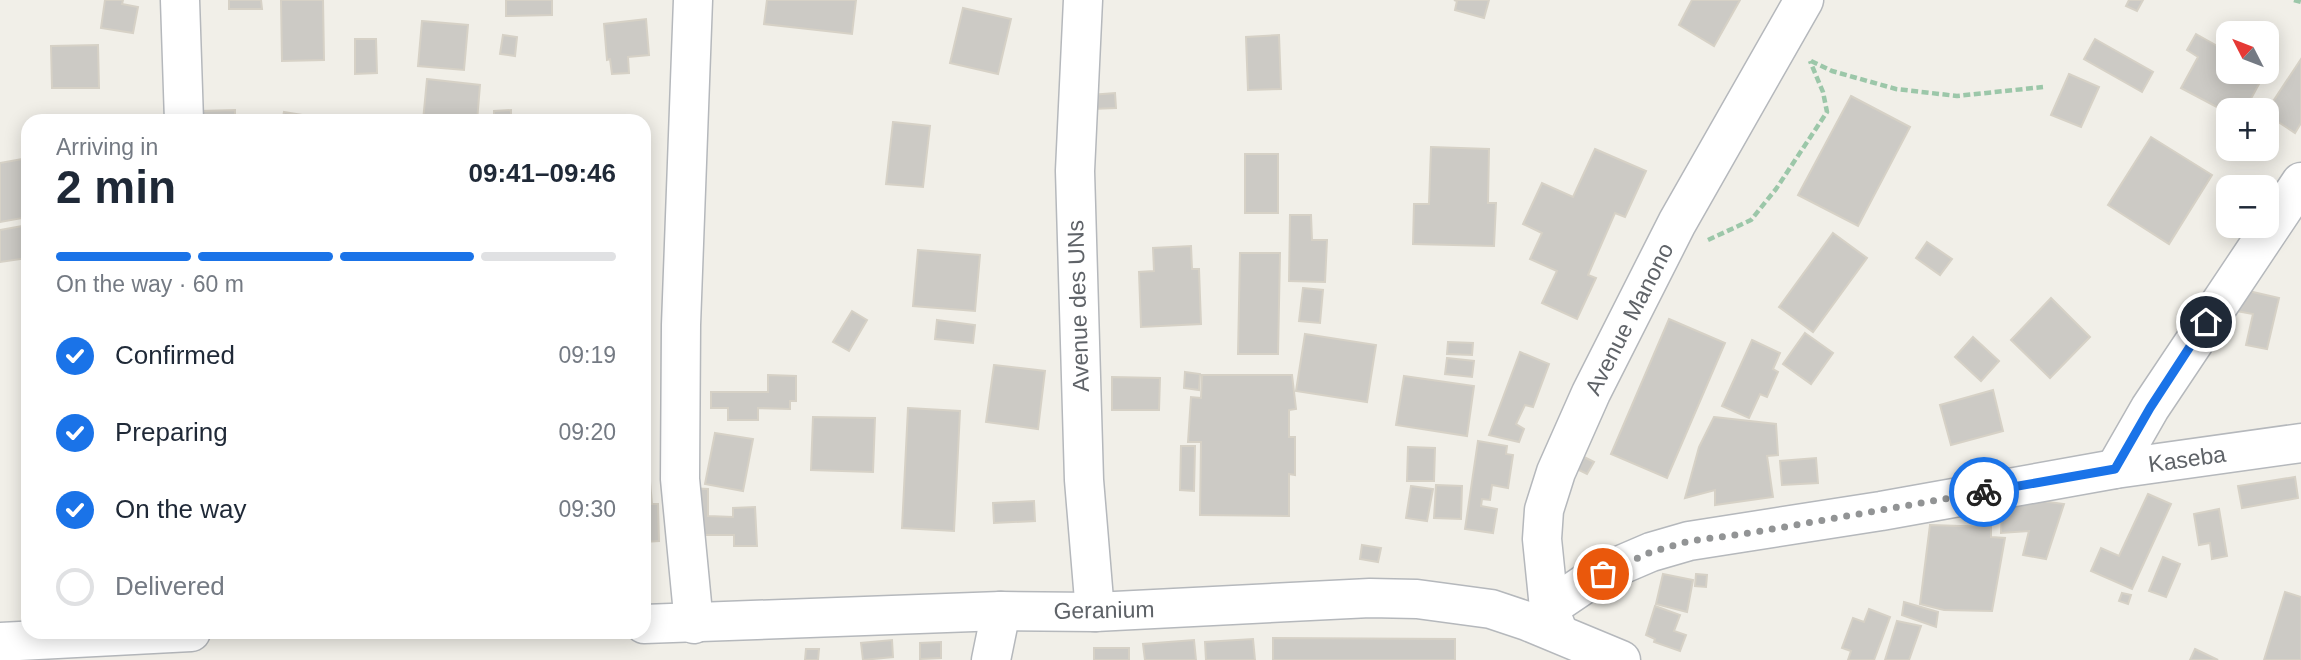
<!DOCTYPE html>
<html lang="en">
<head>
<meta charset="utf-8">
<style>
  body { margin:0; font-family:Helvetica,sans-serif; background:#f6f6f7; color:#1f2937; height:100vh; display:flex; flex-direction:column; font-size:26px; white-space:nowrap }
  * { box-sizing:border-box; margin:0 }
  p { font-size:23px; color:#747a83 }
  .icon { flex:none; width:38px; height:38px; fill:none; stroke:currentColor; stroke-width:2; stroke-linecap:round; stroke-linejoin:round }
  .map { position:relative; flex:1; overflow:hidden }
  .panel { position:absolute; left:21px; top:114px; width:630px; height:525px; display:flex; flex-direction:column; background:#fff; border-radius:21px; box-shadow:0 4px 18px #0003 }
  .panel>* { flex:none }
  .needle { width:46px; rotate:312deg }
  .controls { position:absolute; left:2216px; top:21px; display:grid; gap:14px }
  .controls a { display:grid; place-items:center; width:63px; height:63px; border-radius:14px; background:#fff; box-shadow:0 4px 18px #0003; font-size:35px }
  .pin { position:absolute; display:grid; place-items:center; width:60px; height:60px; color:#fff; margin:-30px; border:4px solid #fff; border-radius:50%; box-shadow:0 2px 7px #0007 }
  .courier { position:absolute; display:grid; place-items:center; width:70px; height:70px; margin:-35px; border:5px solid #1a73e8; border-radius:50%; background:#fff; color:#222; box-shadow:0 2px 9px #0007 }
  .summary em { font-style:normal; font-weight:800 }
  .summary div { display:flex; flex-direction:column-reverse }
  .summary { display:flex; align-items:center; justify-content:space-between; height:119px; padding:0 35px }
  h1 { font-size:46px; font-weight:800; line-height:52px }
  .bar { display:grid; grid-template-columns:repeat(4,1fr); gap:10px 7px; align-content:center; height:84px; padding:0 35px }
  .bar i { height:9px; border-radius:5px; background:#e0e1e3 }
  .bar .on { background:#1a73e8 }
  .bar p { grid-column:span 4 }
  ol { padding:0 35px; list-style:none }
  li { display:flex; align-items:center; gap:21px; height:77px }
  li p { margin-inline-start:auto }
  li .icon { padding:7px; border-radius:50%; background:#1a73e8; color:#fff; stroke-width:4 }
  li:last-child { color:#747a83 }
  li i { width:38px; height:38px; border:4px solid #e0e1e3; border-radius:50% }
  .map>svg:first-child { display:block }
</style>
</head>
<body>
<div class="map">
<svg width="2301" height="660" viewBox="0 0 2301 660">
  <rect width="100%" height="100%" fill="#f1efe8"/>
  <!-- building -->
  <g fill="#cccac5" stroke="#d6d1c6" stroke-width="2">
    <polygon points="105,0 123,0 122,4 138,7 133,33 101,28"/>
    <polygon points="229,0 261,0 262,9 229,9"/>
    <polygon points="281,0 323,0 324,60 282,61"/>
    <polygon points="506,0 552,0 552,15 506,16"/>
    <polygon points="767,0 856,0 852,34 764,24"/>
    <polygon points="1454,0 1489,0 1484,18 1455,10 1457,1"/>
    <polygon points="1692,0 1740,0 1714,46 1679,25"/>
    <polygon points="2129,0 2143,0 2137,11 2126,6"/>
    <polygon points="963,8 1011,19 998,74 950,63"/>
    <polygon points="646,19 649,55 628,57 629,73 612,74 610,59 607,60 604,24"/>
    <polygon points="422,21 468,25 464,70 418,66"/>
    <polygon points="2196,34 2228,52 2228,72 2265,73 2247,106 2234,99 2226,112 2181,88 2198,57 2187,50"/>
    <polygon points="503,35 517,37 515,56 500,54"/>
    <polygon points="1279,35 1281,89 1248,90 1246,37"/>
    <polygon points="355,39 376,39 377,73 355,74"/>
    <polygon points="2095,39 2153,72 2142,92 2084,59"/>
    <polygon points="98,45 99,88 52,88 51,46"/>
    <polygon points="2301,59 2301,123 2295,133 2266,114 2266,112"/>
    <polygon points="2069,74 2099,87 2081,127 2051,115"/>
    <polygon points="427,79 480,85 477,121 423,121"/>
    <polygon points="1115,93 1116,108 1091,109 1090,95"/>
    <polygon points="1851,96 1910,127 1858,226 1798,195"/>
    <polygon points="235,110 235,121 200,121 200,111"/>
    <polygon points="511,110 511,121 494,121 494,111"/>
    <polygon points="284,112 303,115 302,121 282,121"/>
    <polygon points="893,122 930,126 923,187 886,184"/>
    <polygon points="2151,137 2212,175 2169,244 2108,205"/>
    <polygon points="1431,147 1489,149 1488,203 1496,203 1494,246 1413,244 1414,204 1429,204"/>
    <polygon points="1595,149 1646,171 1625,217 1615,213 1588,275 1596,278 1577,319 1542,303 1557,271 1530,259 1542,233 1523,224 1542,183 1573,197"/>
    <rect x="1245" y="154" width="33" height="59"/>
    <polygon points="28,158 28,217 0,222 0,163"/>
    <polygon points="1290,215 1311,215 1312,240 1327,240 1325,282 1289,281"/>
    <polygon points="28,225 28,258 0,262 0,230"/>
    <polygon points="1833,233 1867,258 1813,332 1779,307"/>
    <polygon points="1927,242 1952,259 1940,275 1916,258"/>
    <polygon points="1191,246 1192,269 1199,269 1201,324 1141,327 1139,272 1154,271 1153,248"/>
    <polygon points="918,250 980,255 975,311 913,306"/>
    <polygon points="1240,253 1280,253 1278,354 1238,354"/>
    <polygon points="1303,288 1323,290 1320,323 1299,321"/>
    <polygon points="2240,289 2279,298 2267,349 2246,345 2253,314 2236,311"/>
    <polygon points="2051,298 2090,337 2050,378 2011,340"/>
    <polygon points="852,311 867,320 849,351 833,342"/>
    <polygon points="1669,319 1725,343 1667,478 1611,454"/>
    <polygon points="937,320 975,325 973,343 935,339"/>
    <polygon points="1805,333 1833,353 1811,384 1783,364"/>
    <polygon points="1305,334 1376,345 1367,402 1296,391"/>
    <polygon points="1973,337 1999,361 1981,381 1955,357"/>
    <polygon points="1752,340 1780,353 1773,369 1778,372 1767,397 1760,394 1749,418 1722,406"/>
    <polygon points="1448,342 1473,343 1472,355 1447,354"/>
    <polygon points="1520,352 1549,364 1533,407 1525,405 1516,424 1524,429 1519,442 1489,435"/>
    <polygon points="1447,358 1474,361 1472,377 1445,374"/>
    <polygon points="994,365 1045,371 1038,429 986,422"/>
    <polygon points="1185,372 1200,374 1199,390 1184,388"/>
    <polygon points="768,375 796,376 796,401 790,401 790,409 758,408 758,420 728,420 728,408 711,408 711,392 768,392"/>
    <polygon points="1202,375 1292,375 1296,409 1289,410 1289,437 1295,437 1295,475 1289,474 1289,516 1200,515 1201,442 1188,442 1191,397 1201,398"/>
    <polygon points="1404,376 1474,386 1467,436 1396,425"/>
    <polygon points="1112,377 1160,378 1159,410 1112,410"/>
    <polygon points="1993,390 2003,431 1951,445 1940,405"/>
    <polygon points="908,408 960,411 954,531 902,528"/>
    <polygon points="813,417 875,418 873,472 811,470"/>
    <polygon points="1714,417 1776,424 1778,455 1767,456 1773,497 1715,505 1715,490 1685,498 1699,447"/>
    <polygon points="715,433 753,439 743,491 705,484"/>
    <polygon points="644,436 646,436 652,504 658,504 659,541 644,542"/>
    <polygon points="1478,441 1507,446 1506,454 1513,455 1508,488 1492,485 1490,500 1482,499 1481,506 1497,509 1493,533 1465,529"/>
    <polygon points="1181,446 1195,446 1194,491 1180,490"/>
    <polygon points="1408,447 1435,448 1434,481 1407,481"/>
    <polygon points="1584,457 1594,462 1587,474 1577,469"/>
    <polygon points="1816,458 1818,483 1782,485 1780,461"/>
    <polygon points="2295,477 2298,498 2242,508 2238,486"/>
    <polygon points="1436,485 1462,486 1461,519 1434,518"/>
    <polygon points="1411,486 1433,489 1427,521 1406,518"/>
    <polygon points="688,488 708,489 708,516 733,517 733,508 755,507 757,546 734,546 734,535 691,535"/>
    <polygon points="2148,494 2171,504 2132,589 2091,571 2101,548 2119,556"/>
    <polygon points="2034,500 2064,504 2046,559 2023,555 2029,531 2001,533 2002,509"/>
    <polygon points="1034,501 1035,521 994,523 993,503"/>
    <polygon points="2219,509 2227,556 2212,559 2210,543 2199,545 2194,514"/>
    <polygon points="1930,525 1991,527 1991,537 2005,538 1992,611 1944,610 1920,604"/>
    <polygon points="1362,545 1381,548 1378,562 1360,559"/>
    <polygon points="2163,557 2180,564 2166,597 2149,591"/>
    <polygon points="1663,574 1693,580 1687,612 1656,604"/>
    <polygon points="1696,574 1707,575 1706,587 1695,586"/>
    <polygon points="2285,592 2301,597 2301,660 2264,660"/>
    <polygon points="2122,593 2131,595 2128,604 2119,601"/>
    <polygon points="1904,602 1938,612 1936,627 1902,615"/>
    <polygon points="1655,606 1680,615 1674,631 1686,635 1680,651 1654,642 1655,639 1646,635"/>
    <polygon points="1869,609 1890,617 1874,660 1848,660 1851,651 1842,648 1853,618 1864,622"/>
    <polygon points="1897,621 1921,626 1909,660 1885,660"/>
    <polygon points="1273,638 1455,639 1455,660 1273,660"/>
    <polygon points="1253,639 1255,660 1206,660 1205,642"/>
    <polygon points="892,640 893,657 863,660 861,643"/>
    <polygon points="1194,640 1196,660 1145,660 1143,644"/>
    <polygon points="941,642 941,658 920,659 920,643"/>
    <rect x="1094" y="648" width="35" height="12"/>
    <polygon points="806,649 819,649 818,660 805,660"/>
    <polygon points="2195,649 2218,660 2190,660"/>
  </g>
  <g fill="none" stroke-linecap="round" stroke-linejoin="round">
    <defs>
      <g id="minor">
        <polyline points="180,0 184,121"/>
        <polyline points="693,0 681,325 680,479 694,624"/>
        <polyline points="1083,0 1075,171 1084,480 1095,612"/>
        <polyline points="2115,469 2150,408 2301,182"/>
        <polyline points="1549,608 1589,581 1616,567 1651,552 1689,541 1881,511 2115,469 2301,443"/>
        <polyline points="644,624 1001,611 1095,612 1370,598 1417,599 1491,609 1527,621 1621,660"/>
        <polyline points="1557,629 1549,608 1542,539 1544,510 1556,472 1591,393 1677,223 1804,0"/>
        <polyline points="0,642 191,632"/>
        <polyline points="991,660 1001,611"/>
      </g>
    </defs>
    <!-- minor casing -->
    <use href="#minor" stroke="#b5b8bc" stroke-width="41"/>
    <!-- path -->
    <g stroke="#9cc7a9" stroke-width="4.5" stroke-dasharray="7 3.5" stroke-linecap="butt">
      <polyline points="2294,0 2301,2"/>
      <polyline points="1811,61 1832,71 1896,89 1957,96 2043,87"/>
      <polyline points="1708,240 1751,220 1776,189 1827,112 1823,92 1810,61"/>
    </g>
    <!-- minor -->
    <use href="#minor" stroke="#fff" stroke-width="38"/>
  </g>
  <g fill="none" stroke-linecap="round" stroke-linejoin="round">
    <!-- done -->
    <polyline stroke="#929495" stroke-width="7" stroke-dasharray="0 12.6" points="1603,574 1651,552 1689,541 1750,533 1984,492"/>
    <!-- route -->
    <polyline stroke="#1a73e8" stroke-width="9" points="1984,492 2115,469 2150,408 2206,322"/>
  </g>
  <g text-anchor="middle" stroke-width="5" stroke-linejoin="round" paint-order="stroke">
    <!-- street labels -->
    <g font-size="23" fill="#5f6368" stroke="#fff">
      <text transform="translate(1078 306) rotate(-92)" y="8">Avenue des UNs</text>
      <text transform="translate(1629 319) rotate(-63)" y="8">Avenue Manono</text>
      <text transform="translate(2187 459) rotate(-8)" y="8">Kaseba</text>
      <text transform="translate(1104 610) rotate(-1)" y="8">Geranium</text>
    </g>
  </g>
</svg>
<div class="controls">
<a><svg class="needle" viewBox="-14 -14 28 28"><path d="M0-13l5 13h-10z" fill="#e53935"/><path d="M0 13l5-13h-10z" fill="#747a83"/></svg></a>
<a>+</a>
<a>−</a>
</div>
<div class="pin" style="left:1603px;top:574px;background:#ea580c"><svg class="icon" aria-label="bag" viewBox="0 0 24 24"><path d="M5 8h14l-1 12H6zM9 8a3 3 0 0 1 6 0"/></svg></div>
<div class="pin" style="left:2206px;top:322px;background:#1f2937"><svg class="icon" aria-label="home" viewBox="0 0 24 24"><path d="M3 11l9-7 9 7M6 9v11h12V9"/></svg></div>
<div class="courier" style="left:1984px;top:492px"><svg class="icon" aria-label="bike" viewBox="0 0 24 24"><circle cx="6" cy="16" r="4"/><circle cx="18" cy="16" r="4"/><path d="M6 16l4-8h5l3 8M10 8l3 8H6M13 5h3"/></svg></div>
<section class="panel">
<div class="summary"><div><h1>2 min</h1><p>Arriving in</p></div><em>09:41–09:46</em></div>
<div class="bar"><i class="on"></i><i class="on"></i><i class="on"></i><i></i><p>On the way · 60 m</p></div>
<ol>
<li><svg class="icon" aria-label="check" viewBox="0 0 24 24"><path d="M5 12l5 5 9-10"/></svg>Confirmed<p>09:19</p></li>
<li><svg class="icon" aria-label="check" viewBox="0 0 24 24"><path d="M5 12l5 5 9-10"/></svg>Preparing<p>09:20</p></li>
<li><svg class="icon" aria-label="check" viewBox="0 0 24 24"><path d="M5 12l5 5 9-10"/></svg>On the way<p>09:30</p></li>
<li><i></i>Delivered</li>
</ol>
</section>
</div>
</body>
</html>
